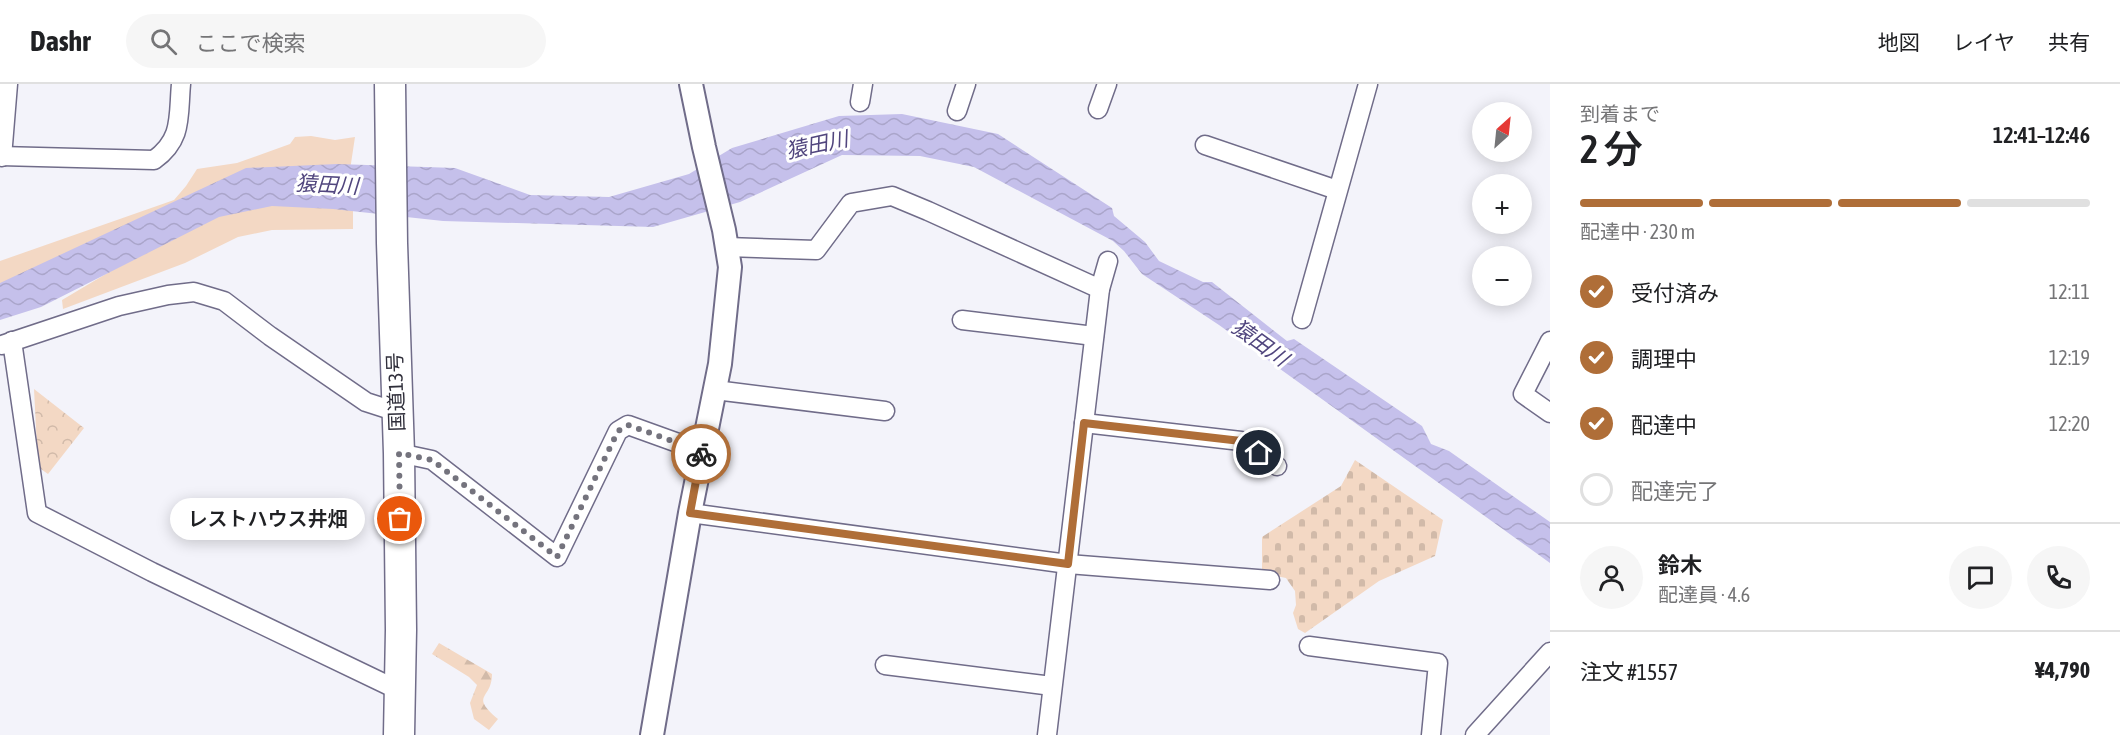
<!DOCTYPE html>
<html lang="ja">
<head>
<meta charset="utf-8">
<style>
  body { margin:0; font-family:"Asap Condensed","Noto Sans JP",sans-serif; background:#f6f6f6; color:#202124; height:100vh; display:flex; flex-direction:column; font-size:22px; white-space:nowrap }
  * { box-sizing:border-box; margin:0 }
  p { font-size:20px; color:#757577 }
  .icon { flex:none; width:33px; height:33px; fill:none; stroke:currentColor; stroke-width:2; stroke-linecap:round; stroke-linejoin:round }
  .map { position:relative; flex:1; overflow:hidden }
  .sheet { display:flex; flex-direction:column; background:#fff; width:570px }
  .sheet>* { flex:none }
  .needle { width:39px; rotate:27deg }
  .fabs { position:absolute; left:1472px; top:18px; display:grid; gap:12px }
  .fabs a { display:grid; place-items:center; width:60px; height:60px; border-radius:50%; background:#fff; box-shadow:0 3px 15px #0003; font-size:30px }
  .pin { position:absolute; display:grid; place-items:center; width:51px; height:51px; color:#fff; margin:-26px; border:3px solid #fff; border-radius:50%; box-shadow:0 2px 6px #0007 }
  .courier { position:absolute; display:grid; place-items:center; width:60px; height:60px; margin:-30px; border:4px solid #af6e38; border-radius:50%; background:#fff; color:#222; box-shadow:0 2px 8px #0007 }
  .bubble { position:absolute; height:42px; border-radius:21px; background:#fff; box-shadow:0 3px 15px #0003; font-size:20px; font-weight:600; line-height:42px; text-align:center }
  .summary em { font-style:normal; font-weight:600 }
  .summary div { display:flex; flex-direction:column-reverse }
  .summary { display:flex; align-items:center; justify-content:space-between; height:102px; padding:0 30px }
  h1 { font-size:39px; font-weight:600; line-height:45px }
  .bar { display:grid; grid-template-columns:repeat(4,1fr); gap:9px 6px; align-content:center; height:72px; padding:0 30px }
  .bar i { height:8px; border-radius:4px; background:#e0e0e0 }
  .bar .on { background:#af6e38 }
  .bar p { grid-column:span 4 }
  .line { display:flex; align-items:center; gap:15px; padding:0 30px; border-top:2px solid #e0e0e0 }
  .line div { flex:1 }
  .round { display:grid; place-items:center; flex:none; width:63px; height:63px; border-radius:32px; background:#f6f6f6 }
  ol { padding:0 30px; list-style:none }
  li { display:flex; align-items:center; gap:18px; height:66px }
  li p { margin-inline-start:auto }
  li .icon { padding:6px; border-radius:50%; background:#af6e38; color:#fff; stroke-width:4 }
  li:last-child { color:#757577 }
  li i { width:33px; height:33px; border:3px solid #e0e0e0; border-radius:50% }
  header { display:flex; align-items:center; gap:36px; box-sizing:border-box; height:84px; padding:0 30px; background:#fff; border-bottom:2px solid #e0e0e0 }
  header strong { font-size:28px }
  nav { display:flex; gap:33px; margin-inline-start:auto; font-size:21px }
  .search { width:420px; height:54px; background:#f6f6f6; display:flex; align-items:center; gap:15px; box-sizing:border-box; padding:0 21px; border-radius:33px; color:#757577; font-size:22px }
  main { display:flex; flex:1; min-height:0 }
  .map>svg:first-child { display:block }
</style>
</head>
<body>
<header>
<strong>Dashr</strong>
<div class="search"><svg class="icon" aria-label="search" viewBox="0 0 24 24"><circle cx="10" cy="10" r="6"/><path d="M15 15l6 6"/></svg>ここで検索</div>
<nav><a>地図</a><a>レイヤ</a><a>共有</a></nav>
</header>
<main>
<div class="map">
<svg width="1550" height="651" viewBox="0 0 1550 651">
  <defs>
    <pattern id="forest-firs" width="22" height="20" patternUnits="userSpaceOnUse" patternTransform="scale(1.5)"><rect width="22" height="20" fill="#f3d8c4"/><path d="M5 1l3.5 6h-7zM16 11l3.5 6h-7z" fill="#d1baa9"/></pattern>
    <pattern id="cemetery-stones" width="16" height="16" patternUnits="userSpaceOnUse" patternTransform="scale(1.5)"><rect width="16" height="16" fill="#f3d8c4"/><path d="M2 7V4a2 2 0 0 1 4 0v3zM10 15v-3a2 2 0 0 1 4 0v3z" fill="#d1baa9"/></pattern>
    <pattern id="park-crowns" width="20" height="18" patternUnits="userSpaceOnUse" patternTransform="scale(1.5)"><rect width="20" height="18" fill="#f3d8c4"/><path d="M2 6a3 3 0 1 1 6 0M12 15a3 3 0 1 1 6 0" fill="none" stroke="#d1baa9"/></pattern>
    <pattern id="water-waves" width="16" height="10" patternUnits="userSpaceOnUse" patternTransform="scale(1.5)"><rect width="16" height="10" fill="#c5c0eb"/><path d="M0 5q4-4 8 0t8 0" fill="none" stroke="#aaa5ca"/></pattern>
  </defs>
  <rect width="100%" height="100%" fill="#f3f3fa"/>
  <!-- grass -->
  <g fill="#f3d8c4">
    <polygon points="311,52 335,56 355,53 350,86 0,207 0,177 174,116 186,102 197,85 237,79 290,60 295,53"/>
    <polygon points="353,119 353,145 272,146 238,153 185,179 63,225 62,216 121,181 239,120"/>
  </g>
  <!-- forest -->
  <path fill="url(#forest-firs)" d="M 439,559 L 492,590 C 492,616 469,610 498,635 L 489,646 L 474,635 L 470,619 L 477,601 L 469,593 L 432,570 Z"/>
  <!-- cemetery -->
  <polygon fill="url(#cemetery-stones)" points="1355,376 1443,436 1435,472 1379,497 1305,549 1298,545 1293,529 1296,521 1295,507 1286,494 1262,489 1262,453 1341,402"/>
  <!-- park -->
  <polygon fill="url(#park-crowns)" points="34,305 84,344 48,390 38,383"/>
  <!-- water -->
  <polygon fill="url(#water-waves)" points="902,30 998,50 1112,124 1114,132 1145,158 1159,177 1203,198 1212,198 1287,257 1294,255 1422,342 1431,360 1449,367 1550,438 1550,479 1219,241 1142,190 1124,167 1113,157 974,83 920,72 842,71 740,118 653,143 443,137 333,125 272,122 219,133 41,223 0,236 0,199 246,84 337,80 455,84 530,111 609,113 689,90 732,64 839,32"/>
  <g fill="none" stroke-linecap="round" stroke-linejoin="round">
    <defs>
      <g id="minor">
        <polyline points="860,18 863,0"/>
        <polyline points="1098,25 1107,0"/>
        <polyline points="957,27 966,0"/>
        <polyline points="1205,61 1337,106"/>
        <path d="M 0,72 L 154,76 C 183,55 178,33 181,0"/>
        <polyline points="2,73 8,0"/>
        <polyline points="727,163 816,166 851,119 892,112 928,127 1100,205"/>
        <polyline points="1302,235 1368,0"/>
        <polyline points="962,236 1094,252"/>
        <polyline points="12,257 37,429 152,488 400,607"/>
        <polyline points="1550,257 1523,310 1550,329"/>
        <polyline points="2,261 119,222 168,211 194,208 224,217 270,252 366,318 397,328"/>
        <polyline points="715,306 885,327"/>
        <polyline points="1084,339 1241,357 1277,382"/>
        <polyline points="399,369 432,376 557,473 618,347 628,341 678,359 701,369"/>
        <polyline points="690,429 1068,480 1270,496"/>
        <polyline points="1309,562 1438,579 1431,651"/>
        <polyline points="885,581 1052,602"/>
        <polyline points="1047,651 1100,205 1108,177"/>
        <polyline points="1475,651 1550,568"/>
      </g>
      <polyline id="tertiary" points="652,651 690,429 720,280 730,183 724,146 704,63 691,0"/>
      <polyline id="trunk" points="390,0 392,159 399,369 401,546 399,651"/>
    </defs>
    <!-- minor casing -->
    <use href="#minor" stroke="#706c89" stroke-width="21"/>
    <!-- tertiary casing -->
    <use href="#tertiary" stroke="#706c89" stroke-width="26"/>
    <!-- trunk casing -->
    <use href="#trunk" stroke="#706c89" stroke-width="33"/>
    <!-- minor -->
    <use href="#minor" stroke="#fff" stroke-width="18"/>
    <!-- tertiary -->
    <use href="#tertiary" stroke="#fff" stroke-width="22"/>
    <!-- trunk -->
    <use href="#trunk" stroke="#fff" stroke-width="30"/>
  </g>
  <g fill="none" stroke-linecap="round" stroke-linejoin="round">
    <!-- done -->
    <polyline stroke="#74737d" stroke-width="6" stroke-dasharray="0 10.8" points="400,435 399,369 432,376 557,473 618,347 628,341 678,359 701,370"/>
    <!-- route -->
    <polyline stroke="#af6e38" stroke-width="8" points="701,370 690,429 1068,480 1084,339 1241,357 1259,369"/>
  </g>
  <g text-anchor="middle" stroke-width="6" stroke-linejoin="round" paint-order="stroke">
    <!-- street labels -->
    <g font-size="20" fill="#2f2e3a" stroke="#fff">
      <text transform="translate(396 308) rotate(-92)" y="7">国道13号</text>
    </g>
    <!-- water labels -->
    <g font-size="21" font-style="italic" fill="#51467e" stroke="#fff">
      <text transform="translate(817 61) rotate(-12)" y="7">猿田川</text>
      <text transform="translate(327 101) rotate(3)" y="7">猿田川</text>
      <text transform="translate(1260 259) rotate(36)" y="7">猿田川</text>
    </g>
  </g>
</svg>
<div class="fabs">
<a><svg class="needle" viewBox="-14 -14 28 28"><path d="M0-13l5 13h-10z" fill="#e53935"/><path d="M0 13l5-13h-10z" fill="#757577"/></svg></a>
<a>+</a>
<a>−</a>
</div>
<div class="pin" style="left:400px;top:435px;background:#ea580c"><svg class="icon" aria-label="bag" viewBox="0 0 24 24"><path d="M5 8h14l-1 12H6zM9 8a3 3 0 0 1 6 0"/></svg></div>
<div class="pin" style="left:1259px;top:369px;background:#1f2937"><svg class="icon" aria-label="home" viewBox="0 0 24 24"><path d="M3 11l9-7 9 7M6 9v11h12V9"/></svg></div>
<div class="courier" style="left:701px;top:370px"><svg class="icon" aria-label="bike" viewBox="0 0 24 24"><circle cx="6" cy="16" r="4"/><circle cx="18" cy="16" r="4"/><path d="M6 16l4-8h5l3 8M10 8l3 8H6M13 5h3"/></svg></div>
<div class="bubble" style="left:170px;top:414px;width:195px">レストハウス井畑</div>
</div>
<section class="sheet">
<div class="summary"><div><h1>2 分</h1><p>到着まで</p></div><em>12:41–12:46</em></div>
<div class="bar"><i class="on"></i><i class="on"></i><i class="on"></i><i></i><p>配達中 · 230 m</p></div>
<ol>
<li><svg class="icon" aria-label="check" viewBox="0 0 24 24"><path d="M5 12l5 5 9-10"/></svg>受付済み<p>12:11</p></li>
<li><svg class="icon" aria-label="check" viewBox="0 0 24 24"><path d="M5 12l5 5 9-10"/></svg>調理中<p>12:19</p></li>
<li><svg class="icon" aria-label="check" viewBox="0 0 24 24"><path d="M5 12l5 5 9-10"/></svg>配達中<p>12:20</p></li>
<li><i></i>配達完了</li>
</ol>
<div class="line" style="height:108px"><a class="round"><svg class="icon" aria-label="person" viewBox="0 0 24 24"><circle cx="12" cy="8" r="4"/><path d="M4 21q1-7 8-7t8 7"/></svg></a><div><b>鈴木</b><p>配達員 · 4.6</p></div><a class="round"><svg class="icon" aria-label="chat" viewBox="0 0 24 24"><path d="M4 5h16v11H9l-5 4z"/></svg></a><a class="round"><svg class="icon" aria-label="phone" viewBox="0 0 24 24"><path d="M5 4h4l2 5-3 2q2 4 5 5l2-3 5 2v4C11 20 4 13 5 4z"/></svg></a></div>
<div class="line" style="height:78px"><div>注文 #1557</div><b>¥4,790</b></div>
</section>
</main>
</body>
</html>
